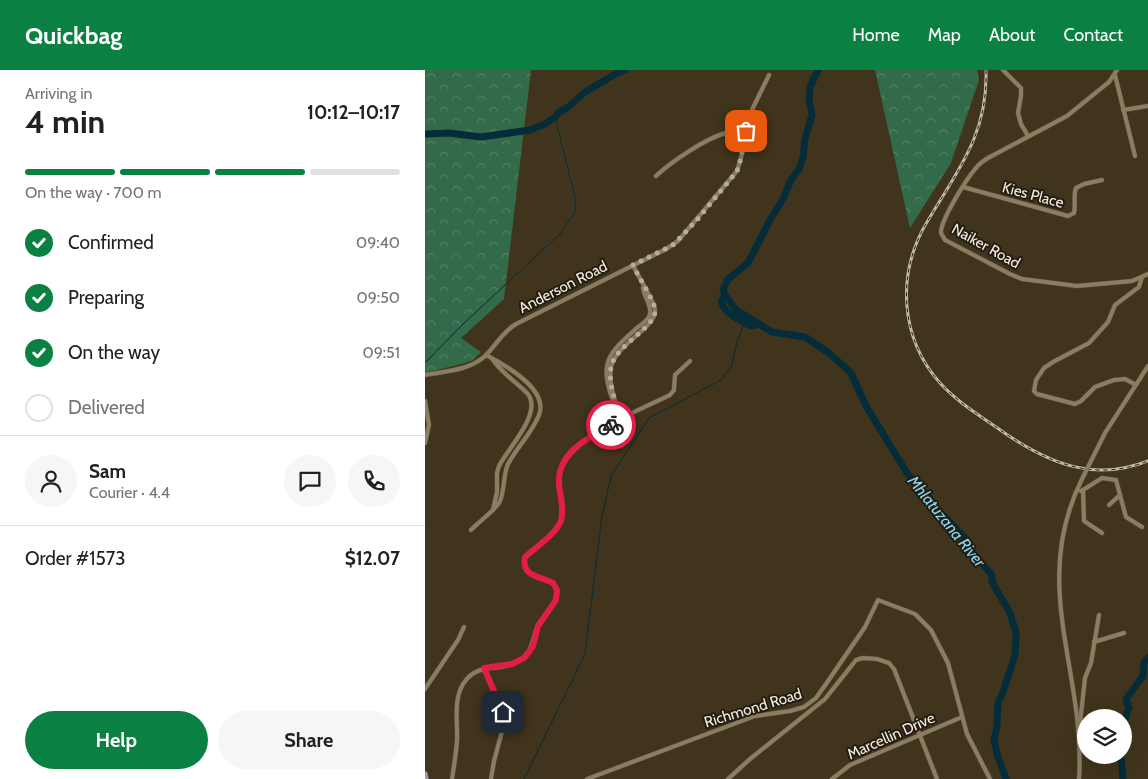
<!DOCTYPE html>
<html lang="en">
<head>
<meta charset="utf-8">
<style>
  body { margin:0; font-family:Cabin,sans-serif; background:#f6f6f6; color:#202124; height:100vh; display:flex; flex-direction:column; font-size:19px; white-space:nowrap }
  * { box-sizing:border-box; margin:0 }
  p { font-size:16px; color:#757577 }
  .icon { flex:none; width:28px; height:28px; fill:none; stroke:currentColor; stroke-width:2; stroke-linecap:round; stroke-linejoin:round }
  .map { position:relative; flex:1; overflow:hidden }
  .details { display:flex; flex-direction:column; background:#fff; width:425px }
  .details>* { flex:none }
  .controls { position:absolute; left:652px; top:639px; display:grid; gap:10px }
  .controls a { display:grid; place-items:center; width:55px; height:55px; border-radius:50%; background:#fff; box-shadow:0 5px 20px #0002; font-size:25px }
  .pin { position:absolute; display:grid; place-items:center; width:42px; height:42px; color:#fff; margin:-21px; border-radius:10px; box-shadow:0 2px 8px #0006 }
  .courier { position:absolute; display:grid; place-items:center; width:50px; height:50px; margin:-25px; border:4px solid #e11d48; border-radius:50%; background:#fff; color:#222; box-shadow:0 1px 6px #0007 }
  .overview em { font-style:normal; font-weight:700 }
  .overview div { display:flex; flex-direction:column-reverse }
  .overview { display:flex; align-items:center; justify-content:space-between; height:85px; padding:0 25px }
  h1 { font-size:32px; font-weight:700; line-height:38px }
  .bar { display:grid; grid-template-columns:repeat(4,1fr); gap:8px 5px; align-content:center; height:60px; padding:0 25px }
  .bar i { height:6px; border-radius:4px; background:#e0e0e0 }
  .bar .on { background:#0b8043 }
  .bar p { grid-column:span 4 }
  .line { display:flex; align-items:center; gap:12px; padding:0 25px; border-top:1px solid #e0e0e0 }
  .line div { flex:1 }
  .round { display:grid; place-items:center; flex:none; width:52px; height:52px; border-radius:26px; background:#f6f6f6 }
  ol { padding:0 25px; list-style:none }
  li { display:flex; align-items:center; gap:15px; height:55px }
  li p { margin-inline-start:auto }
  li .icon { padding:5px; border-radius:50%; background:#0b8043; color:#fff; stroke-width:4 }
  li:last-child { color:#757577 }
  li i { width:28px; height:28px; border:2px solid #e0e0e0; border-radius:50% }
  .cta { display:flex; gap:10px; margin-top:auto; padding:10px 25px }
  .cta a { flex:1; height:58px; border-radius:30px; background:#0b8043; color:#fff; font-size:20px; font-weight:700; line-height:58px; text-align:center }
  .cta a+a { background:#f6f6f6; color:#202124 }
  header { display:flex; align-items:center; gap:30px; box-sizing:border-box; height:70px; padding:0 25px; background:#0b8043; color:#fff }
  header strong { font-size:24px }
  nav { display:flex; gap:28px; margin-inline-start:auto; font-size:18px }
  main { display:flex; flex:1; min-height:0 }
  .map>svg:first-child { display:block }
</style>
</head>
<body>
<header>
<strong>Quickbag</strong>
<nav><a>Home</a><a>Map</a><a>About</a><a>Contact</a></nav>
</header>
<main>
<section class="details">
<div class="overview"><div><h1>4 min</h1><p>Arriving in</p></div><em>10:12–10:17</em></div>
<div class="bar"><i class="on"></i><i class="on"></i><i class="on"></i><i></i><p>On the way · 700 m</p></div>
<ol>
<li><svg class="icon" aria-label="check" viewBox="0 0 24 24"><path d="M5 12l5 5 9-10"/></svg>Confirmed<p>09:40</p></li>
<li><svg class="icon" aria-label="check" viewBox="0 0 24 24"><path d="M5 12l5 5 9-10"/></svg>Preparing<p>09:50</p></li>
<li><svg class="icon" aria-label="check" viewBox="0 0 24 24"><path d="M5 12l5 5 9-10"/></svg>On the way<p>09:51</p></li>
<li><i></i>Delivered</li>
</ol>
<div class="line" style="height:90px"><a class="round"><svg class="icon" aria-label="person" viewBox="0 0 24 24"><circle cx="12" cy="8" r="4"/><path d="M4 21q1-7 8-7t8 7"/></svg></a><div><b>Sam</b><p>Courier · 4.4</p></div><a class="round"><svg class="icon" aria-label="chat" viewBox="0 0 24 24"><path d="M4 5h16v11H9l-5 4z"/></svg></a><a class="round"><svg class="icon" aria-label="phone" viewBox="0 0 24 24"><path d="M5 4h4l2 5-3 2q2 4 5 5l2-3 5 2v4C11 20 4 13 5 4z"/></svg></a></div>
<div class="line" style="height:65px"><div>Order #1573</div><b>$12.07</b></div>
<div class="cta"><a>Help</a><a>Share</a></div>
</section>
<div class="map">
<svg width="723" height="709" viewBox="0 0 723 709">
  <defs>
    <pattern id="forest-crowns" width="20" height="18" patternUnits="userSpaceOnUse" patternTransform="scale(1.25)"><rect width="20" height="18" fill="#336a49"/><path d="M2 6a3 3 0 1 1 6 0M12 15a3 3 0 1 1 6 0" fill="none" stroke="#518063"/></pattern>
  </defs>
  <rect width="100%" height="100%" fill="#41341c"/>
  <!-- forest -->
  <g fill="url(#forest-crowns)">
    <polygon points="0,0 106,0 79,229 36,268 56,282 48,290 40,293 0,303"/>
    <polygon points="450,0 552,0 554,10 526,93 485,158"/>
  </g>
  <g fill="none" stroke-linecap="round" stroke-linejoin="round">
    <!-- stream -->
    <g stroke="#042c39" stroke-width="1">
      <polyline points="0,293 38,254 135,164 150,142 150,127 130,47"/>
      <polyline points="99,709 160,584 177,446 186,406 224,348 296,310 306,297 312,272 319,253"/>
    </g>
    <!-- river -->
    <g stroke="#042c39" stroke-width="7">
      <path d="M 393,0 L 385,17 L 384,30 L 387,45 L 380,69 L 378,88 L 374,99 L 366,110 L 358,129 L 345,150 L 323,193 L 303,209 L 298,220 L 300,225 L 296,232 C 300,244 315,250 326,256 L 334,254 L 347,262 L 380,267 L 404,283 L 426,303 L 441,336 L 482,403 L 502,425 L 510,437 L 539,467 L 548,483 L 567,505 L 567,512 L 585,543 L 591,563 L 590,585 L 577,625 L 573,632 L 572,656 L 569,670 L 572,684 L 581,709"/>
      <polyline points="0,64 24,63 56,67 105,60 120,54 130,47 134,42 142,38 160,22 192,3 200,0"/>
      <polyline points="300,225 311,240 334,254"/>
      <polyline points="699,651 704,638 701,629 718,606 719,592 723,588"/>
      <polyline points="696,685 698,709"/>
    </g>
    <defs>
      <g id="minor">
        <polyline points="578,0 596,18 596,26 593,43 596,54 603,66"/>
        <path d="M 692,0 L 684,12 L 642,46 L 563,88 C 558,91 554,94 551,98 C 542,108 515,151 516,163 L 520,170 L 585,204 L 597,209 L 652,216 L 707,211 L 723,204"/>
        <polyline points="690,5 710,86"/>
        <polyline points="698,40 723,36"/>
        <path d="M 231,106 C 246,92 281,68 301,63 C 308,61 314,61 321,61"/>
        <path d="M 538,117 L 643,146 L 649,143 C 651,135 648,126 651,118 L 659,114 L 677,110"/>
        <path d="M 0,305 C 20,301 42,301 59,287 C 71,276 76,263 91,254 L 241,179 L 253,171 L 312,101 L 316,88 L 324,46 L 344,5"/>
        <polyline points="711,315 700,309 689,310 670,317 656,331 650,334 612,324 609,321 611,310 619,298 628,292 664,273 683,252 690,235 714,217 717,207"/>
        <polyline points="0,331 4,355 0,373"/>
        <path d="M 188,331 C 174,292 183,284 212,258 C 217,254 224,250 225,244 C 227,236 219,226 218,218"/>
        <path d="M 196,349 C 191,333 183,314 186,297 C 191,274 231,258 230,240 C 230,232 212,205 208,195"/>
        <polyline points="667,389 680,363 723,296"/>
        <polyline points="658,420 677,408 691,410 695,425 684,435"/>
        <polyline points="656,421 658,420 659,451 677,463"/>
        <polyline points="695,425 701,447 717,457"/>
        <path d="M 68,440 L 72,422 L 72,403 L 74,396 C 83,378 119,342 102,323 C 91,312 77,303 68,290"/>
        <path d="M 46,460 C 53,452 71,440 75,431 C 80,419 78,405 83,394 C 92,377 107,363 114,345 C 124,319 80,295 61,285"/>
        <polyline points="669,572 699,563"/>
        <polyline points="59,598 80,650 69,691 66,709"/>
        <polyline points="0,619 33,570 39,557"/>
        <polyline points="655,653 660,608 666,593 674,545"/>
        <path d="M 27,709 C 29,696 31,684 32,671 C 33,653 28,631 38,614 C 53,591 72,603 92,592 C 110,582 106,568 114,554 C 119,545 128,537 131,528 C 133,522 131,518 128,513 C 115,506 96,507 100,487 C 110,478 133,462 136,449 C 138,441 136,433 136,426 C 135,417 132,408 136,399 C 149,365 213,341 245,325 L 249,320 L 250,305 L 265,291"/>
        <polyline points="162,709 330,646 365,641 379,637 391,628 401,614 440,557 453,530 490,544 506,560 523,593 542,664 565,709"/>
        <polyline points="303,709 325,689 400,629 431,590 438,588 452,589 464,593 469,599 512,709"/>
        <polyline points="407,709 425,695 537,647"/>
        <path d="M 654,709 C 661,601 604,516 657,409"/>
      </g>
      <polyline id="major" points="0,704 1,709"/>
    </defs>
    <!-- minor casing -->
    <use href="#minor" stroke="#5e533d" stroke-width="5"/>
    <!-- major casing -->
    <use href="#major" stroke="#5e533d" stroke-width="6"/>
    <!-- minor -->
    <use href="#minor" stroke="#8b7d62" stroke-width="4"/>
    <!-- major -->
    <use href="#major" stroke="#aa97b9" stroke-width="5"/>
    <defs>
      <path id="rail" d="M 561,0 C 563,64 533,100 502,152 C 471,204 475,268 515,313 C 534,334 559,348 581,364 C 626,394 670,412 723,391"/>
    </defs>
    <!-- rail casing -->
    <use href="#rail" stroke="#c1b8a6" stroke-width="3"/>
    <!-- rail -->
    <use href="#rail" stroke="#231d12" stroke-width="1" stroke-dasharray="4" stroke-linecap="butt"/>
    <defs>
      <polyline id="minor-bridge" points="657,409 667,389"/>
    </defs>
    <!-- minor-bridge casing -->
    <use href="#minor-bridge" stroke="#5e533d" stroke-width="5" stroke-linecap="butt"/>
    <!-- minor-bridge -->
    <use href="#minor-bridge" stroke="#8b7d62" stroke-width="4"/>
  </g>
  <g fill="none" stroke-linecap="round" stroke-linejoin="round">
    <!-- done -->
    <path stroke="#b7ad9b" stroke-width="5" stroke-dasharray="0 9" d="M 186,355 L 196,349 C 191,333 183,314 186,297 C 191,274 231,258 230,240 C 230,231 212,205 208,195 L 248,175 L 272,150 L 312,101 L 316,88 L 321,61"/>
    <!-- route -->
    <path stroke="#e11d48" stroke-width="6" d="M 78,642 L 59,598 L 87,594 L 99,588 L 104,582 L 108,576 L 113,556 L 131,530 L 132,520 L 128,513 C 115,506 96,507 100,487 C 110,478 131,464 136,451 C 139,441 136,427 134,416 C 131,384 162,368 186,355"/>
  </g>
  <g text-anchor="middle" stroke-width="4" stroke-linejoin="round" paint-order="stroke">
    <!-- street labels -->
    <g font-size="15" fill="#f6eedf" stroke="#231d12">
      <text transform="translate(608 125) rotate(15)" y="5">Kies Place</text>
      <text transform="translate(561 176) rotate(29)" y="5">Naiker Road</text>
      <text transform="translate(138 217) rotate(-27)" y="5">Anderson Road</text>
      <text transform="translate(328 638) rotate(-17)" y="5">Richmond Road</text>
      <text transform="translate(466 666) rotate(-24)" y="5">Marcellin Drive</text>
    </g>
    <!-- water labels -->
    <g font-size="16" font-style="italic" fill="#8ad9f8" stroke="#231d12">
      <text transform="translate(522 451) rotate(51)" y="6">Mhlatuzana River</text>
    </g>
  </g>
</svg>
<div class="controls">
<a><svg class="icon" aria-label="layers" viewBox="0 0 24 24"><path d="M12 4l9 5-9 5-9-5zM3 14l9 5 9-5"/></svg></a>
</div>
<div class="pin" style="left:321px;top:61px;background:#ea580c"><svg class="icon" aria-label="bag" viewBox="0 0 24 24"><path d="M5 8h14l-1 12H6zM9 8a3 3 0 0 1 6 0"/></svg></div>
<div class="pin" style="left:78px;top:642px;background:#1f2937"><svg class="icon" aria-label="home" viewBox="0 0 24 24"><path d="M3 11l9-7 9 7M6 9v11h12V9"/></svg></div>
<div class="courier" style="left:186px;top:355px"><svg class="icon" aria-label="bike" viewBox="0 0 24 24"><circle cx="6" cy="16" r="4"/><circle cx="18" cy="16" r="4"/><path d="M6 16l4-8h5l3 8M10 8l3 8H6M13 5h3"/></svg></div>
</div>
</main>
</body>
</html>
